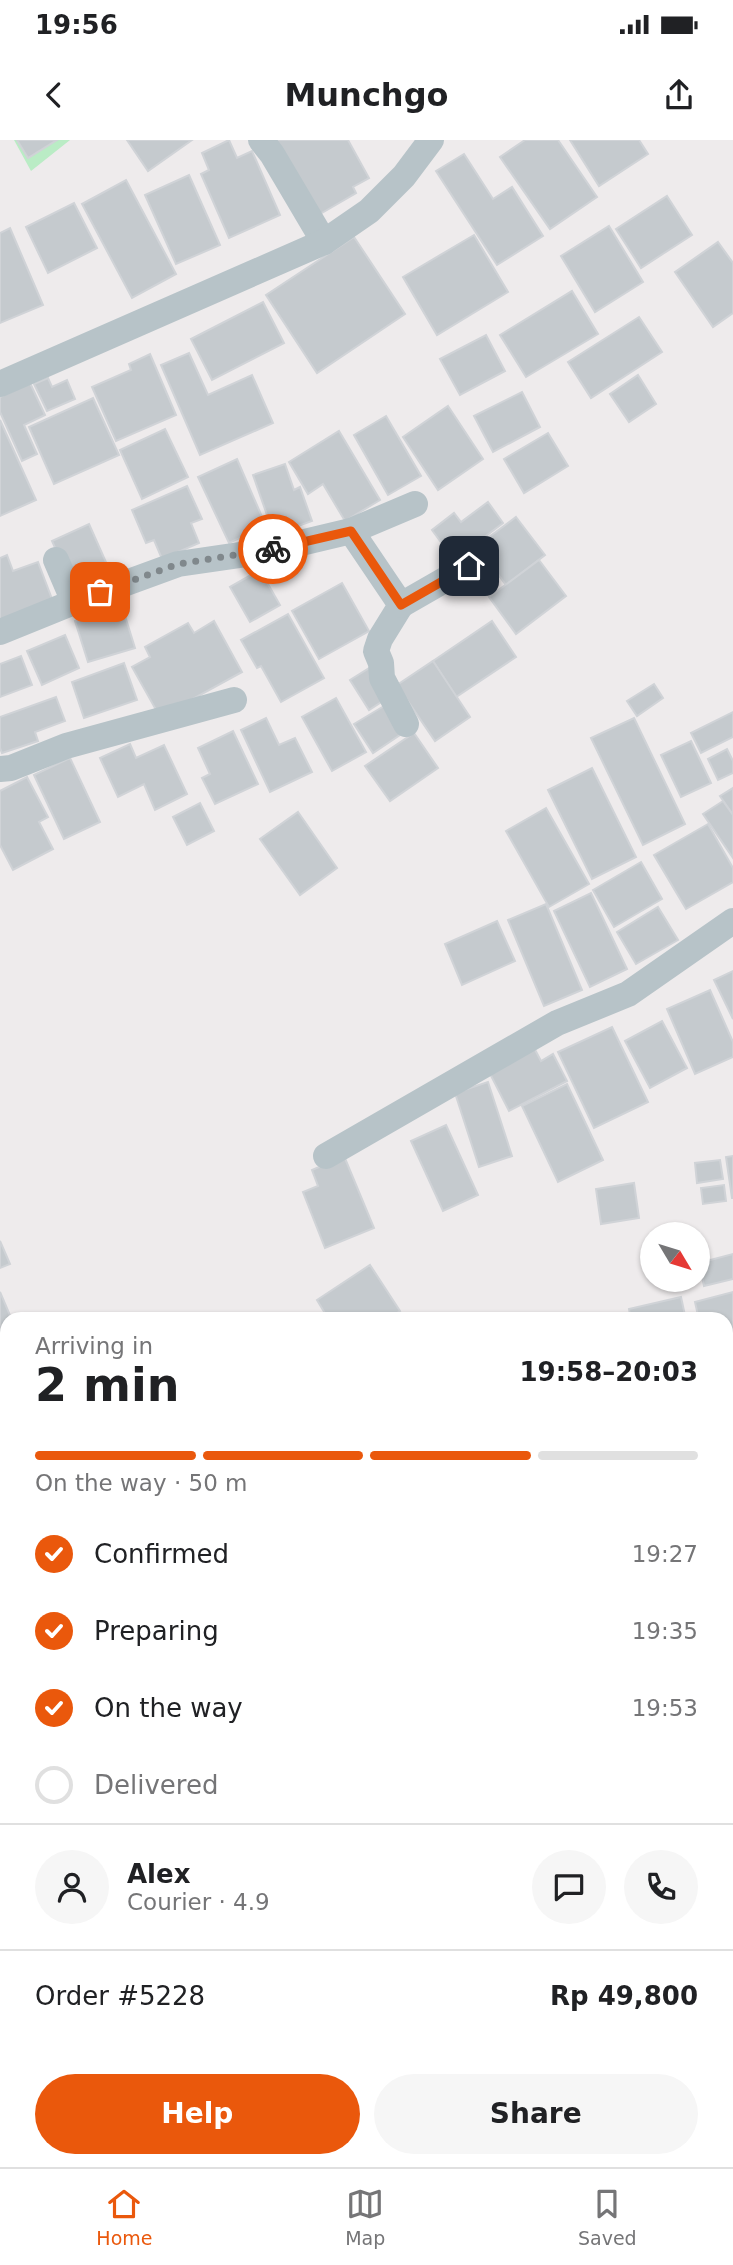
<!DOCTYPE html>
<html lang="en">
<head>
<meta charset="utf-8">
<style>
  body { margin:0; font-family:"DejaVu Sans",sans-serif; background:#f6f6f6; color:#202124; height:100vh; display:flex; flex-direction:column; font-size:26px; white-space:nowrap }
  * { box-sizing:border-box; margin:0 }
  p { font-size:23px; color:#757577 }
  .icon { flex:none; width:38px; height:38px; fill:none; stroke:currentColor; stroke-width:2; stroke-linecap:round; stroke-linejoin:round }
  .map { position:relative; flex:1; overflow:hidden }
  .details { position:absolute; left:0px; top:1172px; width:733px; height:856px; display:flex; flex-direction:column; background:#fff; border-radius:21px 21px 0 0; box-shadow:0 2px 5px #0004 }
  .details>* { flex:none }
  .needle { width:46px; rotate:128deg }
  .controls { position:absolute; left:640px; top:1082px; display:grid; gap:14px }
  .controls a { display:grid; place-items:center; width:70px; height:70px; border-radius:50%; background:#fff; box-shadow:0 2px 5px #0004; font-size:35px }
  .pin { position:absolute; display:grid; place-items:center; width:60px; height:60px; color:#fff; margin:-30px; border-radius:14px; box-shadow:0 4px 10px #0006 }
  .courier { position:absolute; display:grid; place-items:center; width:70px; height:70px; margin:-35px; border:5px solid #ea580c; border-radius:50%; background:#fff; color:#222; box-shadow:0 2px 9px #0007 }
  .overview em { font-style:normal; font-weight:800 }
  .overview div { display:flex; flex-direction:column-reverse }
  .overview { display:flex; align-items:center; justify-content:space-between; height:119px; padding:0 35px }
  h1 { font-size:46px; font-weight:800; line-height:52px }
  .bar { display:grid; grid-template-columns:repeat(4,1fr); gap:10px 7px; align-content:center; height:84px; padding:0 35px }
  .bar i { height:9px; border-radius:5px; background:#e0e0e0 }
  .bar .on { background:#ea580c }
  .bar p { grid-column:span 4 }
  .line { display:flex; align-items:center; gap:18px; padding:0 35px; border-top:2px solid #e0e0e0 }
  .line div { flex:1 }
  .round { display:grid; place-items:center; flex:none; width:74px; height:74px; border-radius:37px; background:#f6f6f6 }
  ol { padding:0 35px; list-style:none }
  li { display:flex; align-items:center; gap:21px; height:77px }
  li p { margin-inline-start:auto }
  li .icon { padding:7px; border-radius:50%; background:#ea580c; color:#fff; stroke-width:4 }
  li:last-child { color:#757577 }
  li i { width:38px; height:38px; border:4px solid #e0e0e0; border-radius:50% }
  .button { display:flex; gap:14px; margin-top:auto; padding:14px 35px }
  .button a { flex:1; height:80px; border-radius:42px; background:#ea580c; color:#fff; font-size:28px; font-weight:800; line-height:80px; text-align:center }
  .button a+a { background:#f6f6f6; color:#202124 }
  .status { display:flex; justify-content:space-between; align-items:center; height:49px; padding:0 35px; background:#fff; direction:ltr }
  .status svg { height:19px; fill:currentColor }
  header { display:flex; justify-content:space-between; align-items:center; height:91px; padding:0 35px; background:#fff; font-size:32px; font-weight:800 }
  .menu { display:flex; justify-content:space-around; align-items:center; height:98px; border-top:2px solid #e0e0e0; background:#fff; font-size:19px; color:#757577 }
  .menu a { display:grid; justify-items:center; gap:4px }
  .menu .on { color:#ea580c }
  .map>svg:first-child { display:block }
</style>
</head>
<body>
<div class="status"><b>19:56</b><svg viewBox="0 0 49 12"><path d="M0 12V9h3v3zM5 12V6h3v6zM10 12V3h3v9zM15 12V0h3v12zM26 1h20v11H26zM47 4h2v5h-2z"/></svg></div>
<header><svg class="icon" aria-label="back" viewBox="0 0 24 24"><path d="M15 5l-7 7 7 7"/></svg>Munchgo<svg class="icon" aria-label="share" viewBox="0 0 24 24"><path d="M12 15V3M7 8l5-5 5 5M5 13v7h14v-7"/></svg></header>
<div class="map">
<svg width="733" height="2027" viewBox="0 0 733 2027">
  <rect width="100%" height="100%" fill="#eeebec"/>
  <!-- green -->
  <polygon fill="#baecc5" points="14,0 70,0 31,31"/>
  <!-- building -->
  <g fill="#c5cace" stroke="#d0d3d7" stroke-width="2">
    <polygon points="17,0 57,0 28,18"/>
    <polygon points="127,0 192,0 148,31"/>
    <polygon points="229,0 237,18 252,11 280,75 229,98 201,34 209,30 202,13"/>
    <polygon points="271,0 348,0 369,38 353,47 356,53 315,77"/>
    <polygon points="525,0 558,0 597,57 550,89 500,17"/>
    <polygon points="570,0 639,0 648,14 599,46"/>
    <polygon points="464,14 493,59 512,47 543,96 497,125 436,31"/>
    <polygon points="189,35 220,105 176,124 145,55"/>
    <polygon points="126,40 176,134 132,158 82,64"/>
    <polygon points="667,56 692,95 641,128 616,89"/>
    <polygon points="74,63 97,108 48,133 26,87"/>
    <polygon points="609,86 643,142 595,172 561,116"/>
    <polygon points="10,88 43,165 0,183 0,93"/>
    <polygon points="474,95 508,152 437,195 403,137"/>
    <polygon points="354,97 405,174 317,233 266,155"/>
    <polygon points="718,102 733,123 733,173 713,187 675,132"/>
    <polygon points="572,151 598,194 526,237 500,195"/>
    <polygon points="263,162 284,203 212,240 191,199"/>
    <polygon points="639,177 662,212 591,258 568,222"/>
    <polygon points="486,195 505,231 460,255 440,219"/>
    <polygon points="189,213 208,255 252,235 273,283 200,315 161,225"/>
    <polygon points="150,214 176,275 116,301 92,247 131,230 129,224"/>
    <polygon points="638,235 656,264 629,282 610,254"/>
    <polygon points="48,238 52,247 67,240 75,259 47,271 34,244"/>
    <polygon points="30,243 45,275 24,285 37,314 22,321 0,272 0,257"/>
    <polygon points="522,252 540,287 493,312 474,276"/>
    <polygon points="93,258 119,315 54,344 29,287"/>
    <polygon points="448,266 483,319 438,350 403,297"/>
    <polygon points="386,276 421,336 388,355 354,295"/>
    <polygon points="0,280 36,360 0,376"/>
    <polygon points="165,289 188,337 142,359 120,310"/>
    <polygon points="339,291 380,360 345,381 323,344 308,354 289,322"/>
    <polygon points="548,293 568,326 524,353 504,319"/>
    <polygon points="237,319 266,386 229,403 198,337"/>
    <polygon points="285,324 294,350 300,347 312,381 274,395 253,335"/>
    <polygon points="187,346 202,379 191,383 199,403 162,419 154,400 146,403 132,370"/>
    <polygon points="488,362 503,383 454,420 432,390 454,373 461,382"/>
    <polygon points="516,377 545,415 506,445 477,406"/>
    <polygon points="89,384 113,438 76,454 52,401"/>
    <polygon points="7,415 13,431 38,422 55,467 0,488 0,418"/>
    <polygon points="539,420 566,456 516,494 489,457"/>
    <polygon points="260,430 280,465 250,482 230,447"/>
    <polygon points="342,443 369,491 319,519 292,471"/>
    <polygon points="122,466 135,508 88,522 75,481"/>
    <polygon points="288,474 324,538 281,562 261,526 257,528 241,500"/>
    <polygon points="214,481 242,532 160,577 132,527 150,517 145,507 188,483 194,493"/>
    <polygon points="492,481 516,517 456,557 433,521"/>
    <polygon points="65,495 79,528 42,545 27,511"/>
    <polygon points="21,516 32,545 0,557 0,524"/>
    <polygon points="433,521 470,577 435,601 397,545"/>
    <polygon points="124,523 137,560 84,578 72,542"/>
    <polygon points="371,527 389,557 369,570 350,540"/>
    <polygon points="654,544 663,558 637,576 627,561"/>
    <polygon points="56,557 65,581 35,592 38,601 2,613 0,608 0,577"/>
    <polygon points="336,558 366,612 332,631 302,577"/>
    <polygon points="389,563 406,591 373,613 354,584"/>
    <polygon points="733,572 733,597 701,613 691,593"/>
    <polygon points="266,578 279,605 295,598 312,632 270,652 241,590"/>
    <polygon points="634,578 685,684 643,705 591,598"/>
    <polygon points="233,591 258,644 215,664 202,638 210,634 198,608"/>
    <polygon points="414,593 438,628 390,661 365,626"/>
    <polygon points="691,601 711,643 681,657 661,615"/>
    <polygon points="130,604 136,618 164,605 187,654 155,670 144,644 118,657 100,618"/>
    <polygon points="727,609 733,621 733,633 718,640 708,619"/>
    <polygon points="70,618 100,682 64,699 34,635"/>
    <polygon points="592,628 636,717 592,739 548,650"/>
    <polygon points="27,637 48,677 39,682 53,709 13,730 0,705 0,651"/>
    <polygon points="733,648 733,675 720,656"/>
    <polygon points="723,661 733,675 733,718 703,674"/>
    <polygon points="200,663 214,691 187,705 173,677"/>
    <polygon points="546,668 589,744 549,767 506,691"/>
    <polygon points="298,672 337,728 300,755 260,699"/>
    <polygon points="708,684 733,728 733,742 686,769 654,715"/>
    <polygon points="641,722 662,759 614,787 593,750"/>
    <polygon points="591,753 627,829 590,847 554,771"/>
    <polygon points="546,764 582,850 544,866 508,780"/>
    <polygon points="658,767 678,800 636,824 617,792"/>
    <polygon points="497,781 515,821 462,845 445,804"/>
    <polygon points="733,831 733,879 714,840"/>
    <polygon points="710,850 733,902 733,917 695,934 667,869"/>
    <polygon points="662,881 687,928 650,948 625,901"/>
    <polygon points="612,887 648,962 594,988 558,912"/>
    <polygon points="531,902 541,921 553,914 567,941 509,971 486,926"/>
    <polygon points="488,942 512,1016 479,1027 455,953"/>
    <polygon points="567,944 603,1020 558,1042 522,966"/>
    <polygon points="446,985 478,1055 443,1071 411,1001"/>
    <polygon points="344,1016 374,1088 325,1108 303,1052 318,1046 312,1030"/>
    <polygon points="733,1016 733,1058 732,1058 726,1017"/>
    <polygon points="720,1020 723,1039 697,1043 695,1023"/>
    <polygon points="634,1043 639,1078 601,1084 596,1049"/>
    <polygon points="724,1045 726,1061 703,1064 701,1048"/>
    <polygon points="0,1101 10,1124 0,1128"/>
    <polygon points="733,1114 733,1139 704,1146 699,1123"/>
    <polygon points="370,1125 400,1171 387,1180 329,1180 317,1160"/>
    <polygon points="0,1152 12,1180 7,1180 7,1198 0,1201"/>
    <polygon points="733,1152 733,1237 726,1239 726,1180 699,1180 695,1162"/>
    <polygon points="681,1157 686,1180 631,1180 629,1169"/>
    <polygon points="7,1220 7,1269 0,1253 0,1223"/>
    <polygon points="733,1245 733,1294 728,1295 726,1286 726,1246"/>
    <polygon points="7,1530 7,1589 0,1592 0,1533"/>
    <polygon points="733,1555 733,1597 726,1580 726,1558"/>
    <polygon points="7,1619 7,1668 4,1670 0,1661 0,1622"/>
    <polygon points="6,1813 7,1845 3,1847 5,1850 0,1852 0,1816"/>
    <polygon points="7,1855 7,1888 0,1891 0,1858"/>
    <polygon points="0,1902 7,1919 7,1935 0,1938"/>
    <polygon points="7,1943 7,1978 5,1979 0,1966 0,1946"/>
    <polygon points="21,2021 82,2021 83,2024 75,2027 24,2027"/>
    <polygon points="164,2021 208,2021 195,2027 166,2027"/>
  </g>
  <g fill="none" stroke-linecap="round" stroke-linejoin="round">
    <!-- street -->
    <g stroke="#b7c3c8" stroke-width="26">
      <polyline points="261,0 272,14 324,102"/>
      <polyline points="0,244 324,102 369,71 404,36 431,0"/>
      <polyline points="351,391 401,465 380,499 376,511 381,523 382,538 406,584"/>
      <polyline points="56,420 74,462"/>
      <polyline points="401,465 469,426"/>
      <polyline points="0,492 74,462 178,424 267,411 351,391 415,364"/>
      <polyline points="0,629 11,628 66,606 234,560"/>
      <polyline points="326,1016 557,883 628,854 733,781"/>
      <polyline points="0,1270 7,1285"/>
      <polyline points="0,1711 7,1727"/>
      <polyline points="134,2021 137,2027"/>
    </g>
  </g>
  <g fill="none" stroke-linecap="round" stroke-linejoin="round">
    <!-- done -->
    <polyline stroke="#80888c" stroke-width="7" stroke-dasharray="0 12.6" points="100,452 178,424 273,409"/>
    <!-- route -->
    <polyline stroke="#ea580c" stroke-width="9" points="273,409 351,391 401,465 469,426"/>
  </g>
</svg>
<div class="controls">
<a><svg class="needle" viewBox="-14 -14 28 28"><path d="M0-13l5 13h-10z" fill="#e53935"/><path d="M0 13l5-13h-10z" fill="#757577"/></svg></a>
</div>
<div class="pin" style="left:100px;top:452px;background:#ea580c"><svg class="icon" aria-label="bag" viewBox="0 0 24 24"><path d="M5 8h14l-1 12H6zM9 8a3 3 0 0 1 6 0"/></svg></div>
<div class="pin" style="left:469px;top:426px;background:#1f2937"><svg class="icon" aria-label="home" viewBox="0 0 24 24"><path d="M3 11l9-7 9 7M6 9v11h12V9"/></svg></div>
<div class="courier" style="left:273px;top:409px"><svg class="icon" aria-label="bike" viewBox="0 0 24 24"><circle cx="6" cy="16" r="4"/><circle cx="18" cy="16" r="4"/><path d="M6 16l4-8h5l3 8M10 8l3 8H6M13 5h3"/></svg></div>
<section class="details">
<div class="overview"><div><h1>2 min</h1><p>Arriving in</p></div><em>19:58–20:03</em></div>
<div class="bar"><i class="on"></i><i class="on"></i><i class="on"></i><i></i><p>On the way · 50 m</p></div>
<ol>
<li><svg class="icon" aria-label="check" viewBox="0 0 24 24"><path d="M5 12l5 5 9-10"/></svg>Confirmed<p>19:27</p></li>
<li><svg class="icon" aria-label="check" viewBox="0 0 24 24"><path d="M5 12l5 5 9-10"/></svg>Preparing<p>19:35</p></li>
<li><svg class="icon" aria-label="check" viewBox="0 0 24 24"><path d="M5 12l5 5 9-10"/></svg>On the way<p>19:53</p></li>
<li><i></i>Delivered</li>
</ol>
<div class="line" style="height:126px"><a class="round"><svg class="icon" aria-label="person" viewBox="0 0 24 24"><circle cx="12" cy="8" r="4"/><path d="M4 21q1-7 8-7t8 7"/></svg></a><div><b>Alex</b><p>Courier · 4.9</p></div><a class="round"><svg class="icon" aria-label="chat" viewBox="0 0 24 24"><path d="M4 5h16v11H9l-5 4z"/></svg></a><a class="round"><svg class="icon" aria-label="phone" viewBox="0 0 24 24"><path d="M5 4h4l2 5-3 2q2 4 5 5l2-3 5 2v4C11 20 4 13 5 4z"/></svg></a></div>
<div class="line" style="height:91px"><div>Order #5228</div><b>Rp 49,800</b></div>
<div class="button"><a>Help</a><a>Share</a></div>
</section>
</div>
<nav class="menu">
<a class="on"><svg class="icon" aria-label="home" viewBox="0 0 24 24"><path d="M3 11l9-7 9 7M6 9v11h12V9"/></svg>Home</a>
<a><svg class="icon" aria-label="map" viewBox="0 0 24 24"><path d="M3 6l6-2 6 2 6-2v14l-6 2-6-2-6 2zM9 4v14M15 6v14"/></svg>Map</a>
<a><svg class="icon" aria-label="saved" viewBox="0 0 24 24"><path d="M7 4h10v16l-5-4-5 4z"/></svg>Saved</a>
</nav>
</body>
</html>
